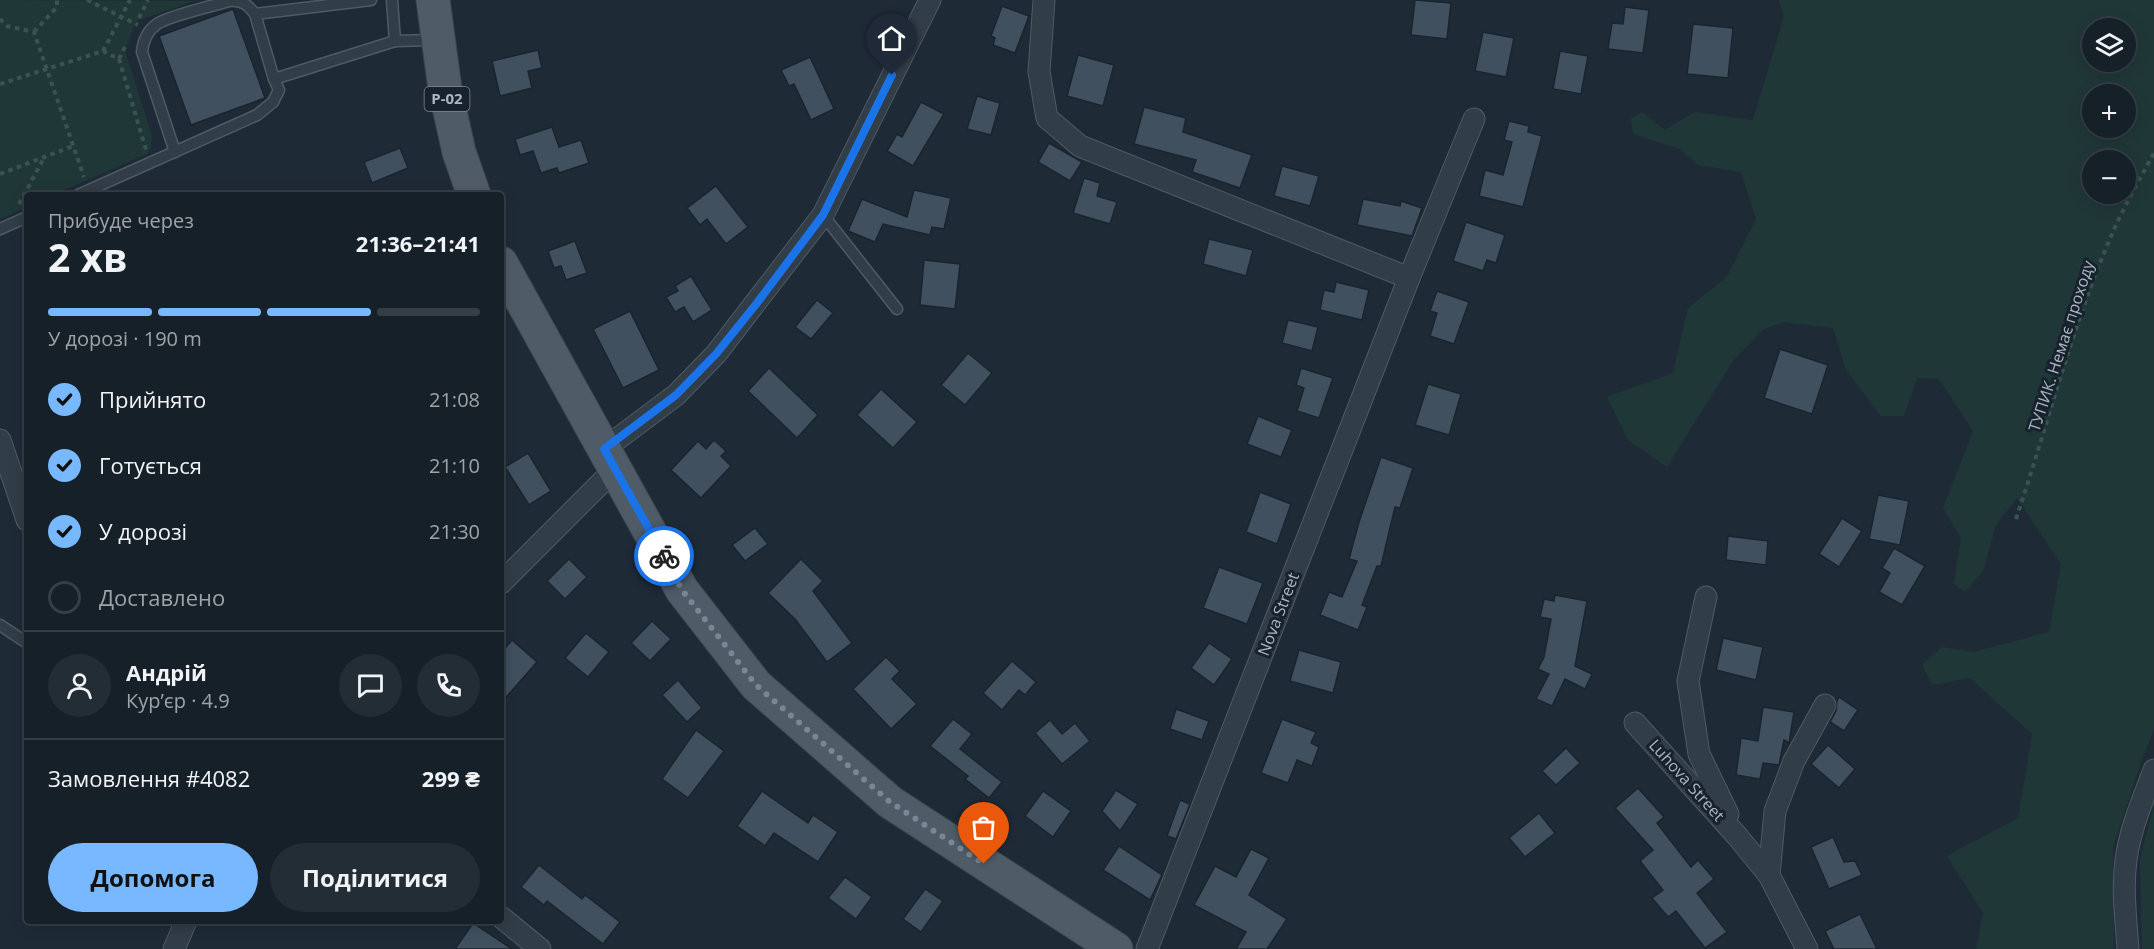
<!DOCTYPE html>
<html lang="uk">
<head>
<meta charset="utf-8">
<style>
  body { margin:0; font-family:"Open Sans",sans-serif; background:#232d35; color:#f1f3f6; height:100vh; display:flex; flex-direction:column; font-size:22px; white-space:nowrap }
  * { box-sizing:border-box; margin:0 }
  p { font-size:20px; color:#9ea3a8 }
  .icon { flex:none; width:33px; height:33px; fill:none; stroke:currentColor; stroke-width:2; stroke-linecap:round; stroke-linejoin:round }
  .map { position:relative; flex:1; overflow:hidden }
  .details { position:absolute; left:24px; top:192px; width:480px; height:732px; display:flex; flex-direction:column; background:#162029; border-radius:6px; box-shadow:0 3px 15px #0003,0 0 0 2px #353e46 }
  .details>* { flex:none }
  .controls { position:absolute; left:2082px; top:18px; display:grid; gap:12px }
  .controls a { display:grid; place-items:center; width:54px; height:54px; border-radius:50%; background:#162029; box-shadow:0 3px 15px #0003,0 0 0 2px #353e46; font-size:30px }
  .pin { position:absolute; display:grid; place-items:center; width:51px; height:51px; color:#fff; margin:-62px -26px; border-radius:50% 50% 50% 0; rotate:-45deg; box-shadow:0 0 6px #0007 }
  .pin .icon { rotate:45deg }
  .courier { position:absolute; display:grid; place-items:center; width:60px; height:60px; margin:-30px; border:4px solid #1a73e8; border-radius:50%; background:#fff; color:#222; box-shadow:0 2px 8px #0007 }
  .head em { font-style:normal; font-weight:700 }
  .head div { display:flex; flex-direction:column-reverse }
  .head { display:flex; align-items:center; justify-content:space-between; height:102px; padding:0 24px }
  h1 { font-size:39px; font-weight:700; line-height:45px }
  .bar { display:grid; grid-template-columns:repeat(4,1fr); gap:9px 6px; align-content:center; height:72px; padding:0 24px }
  .bar i { height:8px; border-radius:4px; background:#353e46 }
  .bar .on { background:#77b8fe }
  .bar p { grid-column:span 4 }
  .line { display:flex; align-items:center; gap:15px; padding:0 24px; border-top:2px solid #353e46 }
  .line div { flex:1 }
  .round { display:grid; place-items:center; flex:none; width:63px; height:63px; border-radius:32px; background:#232d35 }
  ol { padding:0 24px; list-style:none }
  li { display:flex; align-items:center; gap:18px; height:66px }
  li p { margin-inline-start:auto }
  li .icon { padding:6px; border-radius:50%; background:#77b8fe; color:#111; stroke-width:4 }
  li:last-child { color:#9ea3a8 }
  li i { width:33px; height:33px; border:3px solid #353e46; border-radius:50% }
  .primary-button { display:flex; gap:12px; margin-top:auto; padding:12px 24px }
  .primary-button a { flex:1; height:69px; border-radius:36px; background:#77b8fe; color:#111; font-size:24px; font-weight:700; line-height:69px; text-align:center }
  .primary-button a+a { background:#232d35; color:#f1f3f6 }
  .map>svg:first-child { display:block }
</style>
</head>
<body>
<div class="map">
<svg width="2154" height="949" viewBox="0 0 2154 949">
  <rect width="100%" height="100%" fill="#1e2b37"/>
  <!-- green -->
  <g fill="#203738" fill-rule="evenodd">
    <polygon points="0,0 194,1 137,21 125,50 152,136 151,148 147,154 53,195 27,195 27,207 0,219"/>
    <path d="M 1779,0 L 2154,0 L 2154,729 L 2141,762 L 2113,847 L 2114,949 L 1976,949 L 1983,913 L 1947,856 L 2018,818 L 2032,734 L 1970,678 L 1932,685 L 1922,665 L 1942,647 L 1974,652 L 2049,632 L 2061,564 L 2017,498 L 1996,525 L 1983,571 L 1965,592 L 1954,584 L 1961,538 L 1943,508 L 1973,431 L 1939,379 L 1917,378 L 1904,416 L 1881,416 L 1846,370 L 1833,328 L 1784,322 L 1762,330 L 1733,361 L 1667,467 L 1628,440 L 1607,397 L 1673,373 L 1688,308 L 1727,277 L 1756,219 L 1741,172 L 1698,165 L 1680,149 L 1633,134 L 1631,119 L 1642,112 L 1665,130 L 1695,112 L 1753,120 L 1784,17 ZM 2126,28 L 2126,62 L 2092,62 L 2092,28 ZM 2126,94 L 2126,128 L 2092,128 L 2092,94 ZM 2092,160 L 2126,160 L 2126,194 L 2092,194 Z"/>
    <polygon points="2154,805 2154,949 2142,949 2140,858"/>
  </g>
  <!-- building -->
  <g fill="#40505f" stroke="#19242e" stroke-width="1.5">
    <polygon points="1415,0 1451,3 1447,39 1411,35"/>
    <polygon points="1002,6 1029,16 1015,53 993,45 995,38 991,36"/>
    <polygon points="1625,7 1649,10 1643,53 1608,49 1612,23 1623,24"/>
    <polygon points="233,9 265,98 191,125 159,36"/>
    <polygon points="1693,24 1733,28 1728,78 1687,74"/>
    <polygon points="1483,32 1514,38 1506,77 1475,71"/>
    <polygon points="538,50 542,68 528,71 532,88 500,96 492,61"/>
    <polygon points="1560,51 1588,56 1581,94 1553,89"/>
    <polygon points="1078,55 1114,65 1103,106 1067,96"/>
    <polygon points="810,57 834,109 811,120 794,84 789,86 781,70"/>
    <polygon points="977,96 1000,103 991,135 967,129"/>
    <polygon points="921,102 944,114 913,166 887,151 897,134 902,137"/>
    <polygon points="1144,107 1186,118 1183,132 1252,155 1240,188 1192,172 1196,160 1134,144"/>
    <polygon points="1509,121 1529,126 1528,132 1542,136 1523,207 1479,196 1485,170 1503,175 1512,142 1504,140"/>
    <polygon points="552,127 559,147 581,140 589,163 559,173 557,168 541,173 533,151 520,155 515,139"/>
    <polygon points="1049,143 1082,162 1070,181 1038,162"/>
    <polygon points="400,148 408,168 372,183 364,162"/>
    <polygon points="1282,166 1319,176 1310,206 1274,196"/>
    <polygon points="1084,178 1100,183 1097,196 1117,202 1110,224 1073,213"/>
    <polygon points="716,186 748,227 726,244 707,219 700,225 687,208"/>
    <polygon points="914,190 951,198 944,229 932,227 930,235 883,224 875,242 848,231 862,199 907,217"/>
    <polygon points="1363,199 1400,206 1401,201 1422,208 1412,236 1357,225"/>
    <polygon points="1466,222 1505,235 1496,263 1487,260 1483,271 1453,261"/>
    <polygon points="1209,239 1253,250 1246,276 1203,264"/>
    <polygon points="575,241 587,273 566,280 561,266 554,268 548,251"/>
    <polygon points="924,260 960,264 955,309 920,305"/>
    <polygon points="691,276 712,310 693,322 684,307 675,312 666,297 678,291 675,286"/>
    <polygon points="1336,282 1369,290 1362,320 1320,310 1324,290 1334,292"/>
    <polygon points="1437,291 1469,302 1454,344 1430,336 1437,313 1430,311"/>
    <polygon points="817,300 833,313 811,339 795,327"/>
    <polygon points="630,311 659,370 623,388 593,329"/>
    <polygon points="1288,320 1318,327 1312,351 1282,343"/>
    <polygon points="1780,349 1828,365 1812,414 1764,398"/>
    <polygon points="968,353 992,373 965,405 941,385"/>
    <polygon points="769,368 818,415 797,438 748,391"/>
    <polygon points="1301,368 1333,378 1319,418 1297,411 1304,388 1296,385"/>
    <polygon points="1428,384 1461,394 1449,435 1415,425"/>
    <polygon points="881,389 917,422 893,448 857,415"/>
    <polygon points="1258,416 1292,430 1281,457 1247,444"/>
    <polygon points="714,440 726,451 721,456 731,466 701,498 671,470 698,441 706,449"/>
    <polygon points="528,453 551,491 529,505 505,467"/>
    <polygon points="1381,457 1413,468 1400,508 1395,507 1381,566 1377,566 1362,605 1367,607 1358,630 1320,615 1329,592 1342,597 1357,561 1349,559 1359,522"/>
    <polygon points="1260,492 1291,504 1277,544 1246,532"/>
    <polygon points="1878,495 1909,501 1900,545 1869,539"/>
    <polygon points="1842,518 1862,531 1839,567 1819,554"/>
    <polygon points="755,528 768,544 745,561 732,545"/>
    <polygon points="1728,536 1768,541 1766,565 1726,560"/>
    <polygon points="1894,548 1925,566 1902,605 1879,592 1890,573 1882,568"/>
    <polygon points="569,559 587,577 565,599 547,581"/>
    <polygon points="801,559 823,581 813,591 852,643 827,662 795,619 768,593"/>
    <polygon points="1219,567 1263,583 1247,624 1203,608"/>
    <polygon points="1555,595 1587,601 1575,666 1592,674 1585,689 1565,679 1552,706 1536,699 1549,674 1538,669 1544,657 1551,619 1540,617 1544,599 1554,601"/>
    <polygon points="652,621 671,639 650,661 631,643"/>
    <polygon points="586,633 609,652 588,677 565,658"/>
    <polygon points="1723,638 1763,647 1756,680 1716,670"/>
    <polygon points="512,640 537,662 501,703 501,653"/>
    <polygon points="1209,643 1232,659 1214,685 1191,668"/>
    <polygon points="1299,650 1341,662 1333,693 1290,681"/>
    <polygon points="886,657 900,671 892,679 917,704 891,729 853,689"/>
    <polygon points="1012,661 1036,682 1025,695 1019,690 1002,710 983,693"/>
    <polygon points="678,680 702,708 687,722 662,695"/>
    <polygon points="1839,697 1858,710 1844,731 1830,722 1836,711 1837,701"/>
    <polygon points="1763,707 1794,712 1789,743 1784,740 1779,765 1763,763 1760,779 1736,775 1741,738 1758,741"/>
    <polygon points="1176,709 1209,721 1202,740 1170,729"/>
    <polygon points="953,719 972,734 960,749 1002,782 989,798 965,779 968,776 930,746"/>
    <polygon points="1282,719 1316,732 1311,743 1319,747 1312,766 1297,760 1288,783 1261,773"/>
    <polygon points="1050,720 1062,734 1075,723 1090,741 1062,764 1035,733"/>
    <polygon points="696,730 724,751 688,798 662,779"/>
    <polygon points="1828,745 1855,769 1839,788 1811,764"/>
    <polygon points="1566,748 1580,763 1556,785 1542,771"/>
    <polygon points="1638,788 1664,817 1657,823 1691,867 1698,860 1714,879 1697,893 1727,932 1705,948 1676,911 1668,917 1652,898 1663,890 1640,861 1653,850 1615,808"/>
    <polygon points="1116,790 1138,804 1120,831 1102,811"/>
    <polygon points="762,791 808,823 813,815 838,832 818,862 774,833 765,846 737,826"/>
    <polygon points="1043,791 1071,811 1053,837 1025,816"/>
    <polygon points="1180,800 1190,804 1176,839 1167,836"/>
    <polygon points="1539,813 1555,833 1525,857 1509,838"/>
    <polygon points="1833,837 1844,862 1855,861 1862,875 1829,889 1811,847"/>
    <polygon points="1119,846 1162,875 1150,900 1103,870"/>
    <polygon points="1251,849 1269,858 1249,895 1287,919 1267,949 1236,949 1246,932 1194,905 1215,866 1236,877"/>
    <polygon points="539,865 582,899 585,895 620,922 603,944 547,901 544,905 521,887"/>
    <polygon points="845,877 872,897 856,919 828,898"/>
    <polygon points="925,889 943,901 921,932 903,919"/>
    <polygon points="1860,914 1877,949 1834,949 1825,931"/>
    <polygon points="473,923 512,949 455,949"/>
  </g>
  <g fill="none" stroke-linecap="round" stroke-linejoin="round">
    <defs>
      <g id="service">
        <polyline points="371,0 255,14 274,79 395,41 392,0"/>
        <polyline points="395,41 434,40"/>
        <path d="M 175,152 L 142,52 C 143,41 147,31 157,24 C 168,16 213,6 229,1 C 242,0 247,4 255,14"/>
        <polyline points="78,195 257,115 273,102 279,90 274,79"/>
        <polyline points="823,215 897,309"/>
        <polyline points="0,229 27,217"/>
        <polyline points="0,625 27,643"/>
      </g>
      <g id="minor">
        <polyline points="1044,0 1039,72 1047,118 1080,146 1409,278"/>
        <polyline points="0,440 27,520"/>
        <polyline points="604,449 676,395 716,354 823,215 930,0"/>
        <polyline points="501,583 615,469"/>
        <polyline points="1706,597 1688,681 1699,754 1728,814"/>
        <polyline points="1635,723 1738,837 1769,875 1807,949"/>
        <polyline points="1769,875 1775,811 1794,761 1825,705"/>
        <polyline points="501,917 540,949"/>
        <polyline points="174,949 186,921"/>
        <polyline points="1147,949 1409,278 1474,119"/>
        <path d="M 2128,949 C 2126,919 2122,889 2126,860 C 2130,829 2143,799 2154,770"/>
      </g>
      <g id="primary">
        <polyline points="433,0 445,89 459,152 474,195"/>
        <polyline points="501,263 682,590 756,685 890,802 1116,949"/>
      </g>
    </defs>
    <!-- service casing -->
    <use href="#service" stroke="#4f5a66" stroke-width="13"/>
    <!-- minor casing -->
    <use href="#minor" stroke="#4f5a66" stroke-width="23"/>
    <!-- primary casing -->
    <use href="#primary" stroke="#3b4651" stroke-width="35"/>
    <!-- path -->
    <g stroke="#3a5352" stroke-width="4" stroke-dasharray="4.5 4.5" stroke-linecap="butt">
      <polyline points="87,0 138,25"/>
      <polyline points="139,18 148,0"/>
      <polyline points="0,19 7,26 34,32 84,177"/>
      <polyline points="34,32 57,7 57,0"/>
      <polyline points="103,51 130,0"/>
      <polyline points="119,59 127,43"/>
      <polyline points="0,84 103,51 119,59 146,150"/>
      <polyline points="0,174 73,146"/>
      <polyline points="19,204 45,156"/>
      <path d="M 2016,519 C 2048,424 2072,326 2112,234 C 2124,206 2140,179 2154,153"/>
    </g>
    <!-- service -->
    <use href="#service" stroke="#313d47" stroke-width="10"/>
    <!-- minor -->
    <use href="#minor" stroke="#313d47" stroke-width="21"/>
    <!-- primary -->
    <use href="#primary" stroke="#4f5c68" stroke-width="33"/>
  </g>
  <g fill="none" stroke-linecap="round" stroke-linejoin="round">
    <!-- done -->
    <polyline stroke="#7a8693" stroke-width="6" stroke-dasharray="0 10.8" points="664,556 682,590 756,685 890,802 984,864"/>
    <!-- route -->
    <polyline stroke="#1a73e8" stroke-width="8" points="664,556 604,449 676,395 716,354 757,303 823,215 892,75"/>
  </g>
  <g text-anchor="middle" stroke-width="6" stroke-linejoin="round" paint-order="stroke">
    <!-- shield labels -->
    <rect fill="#17222c" stroke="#7f8a97" stroke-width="1.5" x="424.5" y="87" width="45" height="24" rx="4.5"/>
    <g font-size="15" font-weight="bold" fill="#abb7c5">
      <text x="447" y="104">Р-02</text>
    </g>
    <!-- street labels -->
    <g font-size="16" fill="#abb7c5" stroke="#17222c">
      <text transform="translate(2061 346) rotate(-72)" y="6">ТУПИК. Немає проходу</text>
      <text transform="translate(1278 614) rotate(-69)" y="6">Nova Street</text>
      <text transform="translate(1687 780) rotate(48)" y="6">Luhova Street</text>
    </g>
  </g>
</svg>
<div class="controls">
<a><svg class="icon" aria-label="layers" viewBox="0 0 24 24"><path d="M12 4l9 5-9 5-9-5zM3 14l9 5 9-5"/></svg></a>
<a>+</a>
<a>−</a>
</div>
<div class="pin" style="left:984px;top:864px;background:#ea580c"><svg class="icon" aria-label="bag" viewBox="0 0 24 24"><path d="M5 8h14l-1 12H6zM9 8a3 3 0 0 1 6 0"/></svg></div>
<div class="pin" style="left:892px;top:75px;background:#1f2937"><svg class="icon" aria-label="home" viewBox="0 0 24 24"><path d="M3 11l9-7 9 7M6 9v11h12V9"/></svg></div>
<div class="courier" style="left:664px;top:556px"><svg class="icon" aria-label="bike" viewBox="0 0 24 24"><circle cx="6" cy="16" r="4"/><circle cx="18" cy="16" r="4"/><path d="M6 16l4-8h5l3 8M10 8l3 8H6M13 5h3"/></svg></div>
<section class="details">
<div class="head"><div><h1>2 хв</h1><p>Прибуде через</p></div><em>21:36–21:41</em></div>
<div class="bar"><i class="on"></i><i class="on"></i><i class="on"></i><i></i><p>У дорозі · 190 m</p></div>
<ol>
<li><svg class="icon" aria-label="check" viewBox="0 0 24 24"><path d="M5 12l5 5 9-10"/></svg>Прийнято<p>21:08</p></li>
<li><svg class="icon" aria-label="check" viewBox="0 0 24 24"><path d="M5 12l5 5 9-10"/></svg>Готується<p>21:10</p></li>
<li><svg class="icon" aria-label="check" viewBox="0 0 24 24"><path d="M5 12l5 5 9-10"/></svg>У дорозі<p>21:30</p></li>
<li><i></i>Доставлено</li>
</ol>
<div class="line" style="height:108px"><a class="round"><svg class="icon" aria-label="person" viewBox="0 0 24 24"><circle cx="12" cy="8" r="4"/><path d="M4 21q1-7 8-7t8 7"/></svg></a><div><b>Андрій</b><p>Кур’єр · 4.9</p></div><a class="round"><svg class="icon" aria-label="chat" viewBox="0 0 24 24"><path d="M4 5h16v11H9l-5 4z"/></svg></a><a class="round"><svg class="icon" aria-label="phone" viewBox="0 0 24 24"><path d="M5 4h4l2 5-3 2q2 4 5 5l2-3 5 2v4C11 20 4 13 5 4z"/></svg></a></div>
<div class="line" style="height:78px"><div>Замовлення #4082</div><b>299 ₴</b></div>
<div class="primary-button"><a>Допомога</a><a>Поділитися</a></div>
</section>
</div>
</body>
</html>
